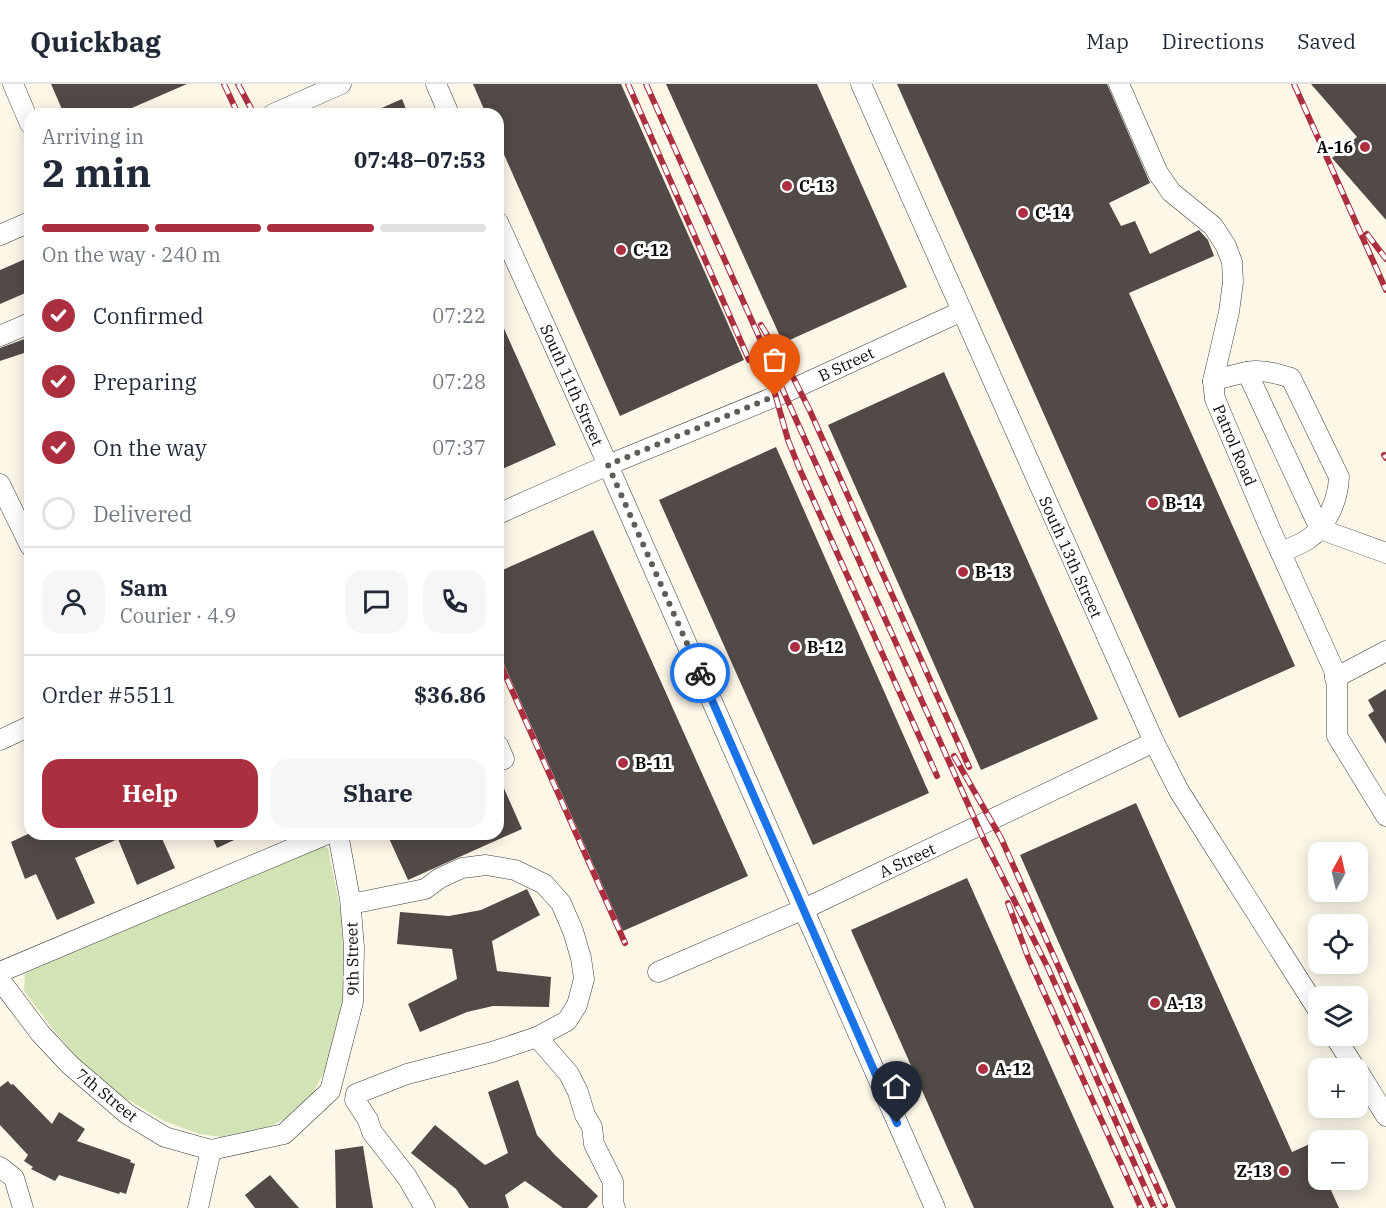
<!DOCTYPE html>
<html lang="en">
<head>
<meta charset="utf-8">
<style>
  body { margin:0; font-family:"IBM Plex Serif",serif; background:#f6f6f7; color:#1f2937; height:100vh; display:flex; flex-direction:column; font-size:22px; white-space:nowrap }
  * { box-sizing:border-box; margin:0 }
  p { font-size:20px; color:#747a83 }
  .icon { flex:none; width:33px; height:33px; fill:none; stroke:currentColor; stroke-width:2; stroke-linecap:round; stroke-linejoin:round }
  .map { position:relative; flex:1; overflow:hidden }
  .side { position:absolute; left:24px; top:24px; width:480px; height:732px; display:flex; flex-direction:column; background:#fff; border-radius:18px; box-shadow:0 3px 15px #0003 }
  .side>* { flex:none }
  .needle { width:39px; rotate:8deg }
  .tools { position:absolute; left:1308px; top:758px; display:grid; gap:12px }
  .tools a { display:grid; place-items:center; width:60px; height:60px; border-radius:12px; background:#fff; box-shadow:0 3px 15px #0003; font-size:30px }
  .pin { position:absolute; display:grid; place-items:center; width:51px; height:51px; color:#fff; margin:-62px -26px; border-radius:50% 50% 50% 0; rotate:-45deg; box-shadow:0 0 6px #0007 }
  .pin .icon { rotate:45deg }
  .courier { position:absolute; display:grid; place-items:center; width:60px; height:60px; margin:-30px; border:4px solid #1a73e8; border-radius:50%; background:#fff; color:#222; box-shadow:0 2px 8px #0007 }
  .head em { font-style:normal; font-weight:700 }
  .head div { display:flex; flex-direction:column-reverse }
  .head { display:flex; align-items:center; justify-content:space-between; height:102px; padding:0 18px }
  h1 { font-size:39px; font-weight:700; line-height:45px }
  .bar { display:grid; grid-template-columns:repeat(4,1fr); gap:9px 6px; align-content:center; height:72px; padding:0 18px }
  .bar i { height:8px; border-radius:4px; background:#e0e1e3 }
  .bar .selected { background:#ac2f40 }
  .bar p { grid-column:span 4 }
  .line { display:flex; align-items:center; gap:15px; padding:0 18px; border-top:2px solid #e0e1e3 }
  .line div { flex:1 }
  .round { display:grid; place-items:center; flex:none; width:63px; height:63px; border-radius:18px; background:#f6f6f7 }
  ol { padding:0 18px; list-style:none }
  li { display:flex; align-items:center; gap:18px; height:66px }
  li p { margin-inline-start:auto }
  li .icon { padding:6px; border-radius:50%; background:#ac2f40; color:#fff; stroke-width:4 }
  li:last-child { color:#747a83 }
  li i { width:33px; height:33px; border:3px solid #e0e1e3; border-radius:50% }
  .primary-button { display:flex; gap:12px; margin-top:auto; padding:12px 18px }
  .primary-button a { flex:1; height:69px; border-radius:18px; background:#ac2f40; color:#fff; font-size:24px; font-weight:700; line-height:69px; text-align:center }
  .primary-button a+a { background:#f6f6f7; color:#1f2937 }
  header { display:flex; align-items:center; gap:36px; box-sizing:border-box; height:84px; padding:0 30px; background:#fff; border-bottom:2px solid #e0e1e3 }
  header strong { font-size:28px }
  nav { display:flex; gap:33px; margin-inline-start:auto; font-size:21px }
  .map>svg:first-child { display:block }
</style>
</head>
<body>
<header>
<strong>Quickbag</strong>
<nav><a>Map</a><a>Directions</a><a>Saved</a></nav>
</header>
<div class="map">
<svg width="1386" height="1124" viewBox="0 0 1386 1124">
  <rect width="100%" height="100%" fill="#fdf7e8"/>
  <!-- green -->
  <polygon fill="#d2e3b6" points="318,759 328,764 342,834 345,910 325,987 313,1009 292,1031 258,1049 230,1054 199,1050 164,1037 115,1008 88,985 56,949 24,907 25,889"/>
  <!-- building -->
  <g fill="#514a47">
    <polygon points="51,0 187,0 118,30 64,30"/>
    <polygon points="473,0 621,0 744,276 620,332 498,57 498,30 486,30"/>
    <polygon points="666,0 817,0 907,203 783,259"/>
    <polygon points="897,0 1107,0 1150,99 1109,119 1121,142 1135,137 1150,170 1199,146 1208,156 1214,172 1129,209 1295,582 1179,634"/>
    <polygon points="1311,0 1386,0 1386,136 1332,74 1357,53"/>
    <polygon points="402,15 408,30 368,30"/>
    <polygon points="30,173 30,207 0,220 0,186"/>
    <polygon points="498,231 556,361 498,387"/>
    <polygon points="30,253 30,267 0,277 0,264"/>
    <polygon points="944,288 1098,635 981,686 828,341"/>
    <polygon points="776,363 929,709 813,761 659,416"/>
    <polygon points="593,446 748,792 623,847 498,567 498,488"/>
    <polygon points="1386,605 1386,660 1368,631 1374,627 1368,616"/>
    <polygon points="498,691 522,745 408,796 387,750 498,750"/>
    <polygon points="1136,719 1292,1068 1310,1060 1318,1079 1318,1095 1326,1095 1339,1124 1176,1124 1020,771"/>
    <polygon points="28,750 160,750 175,784 137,801 118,755 75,774 95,819 57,836 36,790 25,795 11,758"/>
    <polygon points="211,750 247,750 217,764"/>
    <polygon points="967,794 1114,1124 974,1124 851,846"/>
    <polygon points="527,805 540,831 492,857 497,887 551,893 549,923 493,922 467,928 420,948 408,920 457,895 452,865 397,860 400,828 449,832 481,826"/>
    <polygon points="518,996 537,1051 555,1071 598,1112 587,1124 563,1124 525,1097 505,1111 509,1124 469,1124 456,1105 411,1069 435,1041 485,1081 508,1069 488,1008"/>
    <polygon points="8,997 11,1001 13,1000 52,1040 59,1028 85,1045 77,1057 131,1076 130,1078 135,1080 126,1110 120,1108 119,1110 59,1091 55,1097 31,1085 33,1083 24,1077 28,1071 0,1041 0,1003"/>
    <polygon points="363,1062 373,1124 336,1124 335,1066"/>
    <polygon points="270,1091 299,1124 255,1124 245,1111"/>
  </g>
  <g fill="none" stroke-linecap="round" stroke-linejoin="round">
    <defs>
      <g id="minor">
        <polyline points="13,0 30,40"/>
        <polyline points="436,0 449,30"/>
        <polyline points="861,0 1154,658 1179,707 1318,926"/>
        <polyline points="1119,0 1158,89 1171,108 1213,142 1226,162 1232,178 1233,198 1229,228 1213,297 1215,315 1271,447 1334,586 1337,601 1337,652 1386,732"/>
        <polyline points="273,30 341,0"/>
        <polyline points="498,138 608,381 935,1124"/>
        <polyline points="0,151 30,138"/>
        <polyline points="0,252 30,239"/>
        <polyline points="1247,288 1320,445 1386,469"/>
        <path d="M 1213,297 C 1248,287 1255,282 1291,294 L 1339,393 C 1338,416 1327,443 1307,456 C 1299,461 1289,464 1281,469"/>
        <polyline points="0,400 30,462"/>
        <polyline points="498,430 608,381 784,309 962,227"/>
        <polyline points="1335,594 1386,567"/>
        <polyline points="0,656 30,642"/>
        <polyline points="498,661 504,675"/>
        <polyline points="351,820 425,805 440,794 462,784 486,781 515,786 544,800 561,819 573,847 581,874 584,895 577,921 567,937 537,953 569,990 578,1008 585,1031 592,1043 594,1060 613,1098 613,1119 615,1124"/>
        <polyline points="0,888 327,750"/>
        <polyline points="658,888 804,825 1154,658"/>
        <polyline points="0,896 40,949 70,981 127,1030 165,1053 211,1066 284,1050 330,1007 353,918 354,863 350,815 338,750"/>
        <polyline points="1334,951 1355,984"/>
        <polyline points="1358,987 1386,1032"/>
        <polyline points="0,1083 14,1094 23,1124"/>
        <polyline points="198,1124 211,1066"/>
        <polyline points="425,1124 407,1093 372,1048 368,1036 355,1016 356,1010 407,990 492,968 537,953"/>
      </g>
    </defs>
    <!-- minor casing -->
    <use href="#minor" stroke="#3d3d3d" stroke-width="21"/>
    <!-- minor -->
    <use href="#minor" stroke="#fff" stroke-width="20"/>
    <defs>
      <g id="rail">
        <polyline points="224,0 238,30"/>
        <polyline points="238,0 254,30"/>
        <polyline points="628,0 749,276"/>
        <polyline points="646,0 984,756 1048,884 1154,1124"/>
        <polyline points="1294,0 1386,206"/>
        <polyline points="1367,150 1386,175"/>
        <polyline points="761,241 794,295 810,327 969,683"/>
        <polyline points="770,292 788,356 800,386 937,692"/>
        <polyline points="1384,371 1386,374"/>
        <polyline points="498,575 625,859"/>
        <polyline points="954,672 1001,754 1165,1121"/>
        <polyline points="1008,819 1028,873 1141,1124"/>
      </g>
    </defs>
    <!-- rail casing -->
    <use href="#rail" stroke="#ac2f40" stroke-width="6"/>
    <!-- rail -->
    <use href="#rail" stroke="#fff" stroke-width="4" stroke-dasharray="11" stroke-linecap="butt"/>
  </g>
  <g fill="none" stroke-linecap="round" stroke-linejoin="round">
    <!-- done -->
    <polyline stroke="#5f5d58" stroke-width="6" stroke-dasharray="0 10.8" points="700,589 608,381 775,312"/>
    <!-- route -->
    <polyline stroke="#1a73e8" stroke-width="8" points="700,589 897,1039"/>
  </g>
  <!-- markers -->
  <g fill="#ac2f40" stroke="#fff" stroke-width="2">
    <circle cx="1365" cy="63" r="6"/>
    <circle cx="787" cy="102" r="6"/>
    <circle cx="1023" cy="129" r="6"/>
    <circle cx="621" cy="166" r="6"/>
    <circle cx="1153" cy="419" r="6"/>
    <circle cx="963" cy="488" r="6"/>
    <circle cx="795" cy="563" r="6"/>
    <circle cx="623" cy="679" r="6"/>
    <circle cx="1155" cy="919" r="6"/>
    <circle cx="983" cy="985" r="6"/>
    <circle cx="1284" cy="1087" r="6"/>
  </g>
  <g text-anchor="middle" stroke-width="6" stroke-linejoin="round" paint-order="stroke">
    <!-- poi labels -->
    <g font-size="16" font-weight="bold" fill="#0a0a0a" stroke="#fff" text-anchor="start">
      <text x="1353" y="69" text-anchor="end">A-16</text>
      <text x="799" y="108">C-13</text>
      <text x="1035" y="135">C-14</text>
      <text x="633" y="172">C-12</text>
      <text x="1165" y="425">B-14</text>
      <text x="975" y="494">B-13</text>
      <text x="807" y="569">B-12</text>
      <text x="635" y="685">B-11</text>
      <text x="1167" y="925">A-13</text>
      <text x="995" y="991">A-12</text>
      <text x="1272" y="1093" text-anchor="end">Z-13</text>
    </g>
    <!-- street labels -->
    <g font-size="16" fill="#0a0a0a" stroke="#fff">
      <text transform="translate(846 280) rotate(-25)" y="6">B Street</text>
      <text transform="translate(572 301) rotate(66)" y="6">South 11th Street</text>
      <text transform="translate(1235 361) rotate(67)" y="6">Patrol Road</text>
      <text transform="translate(1071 473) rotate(66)" y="6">South 13th Street</text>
      <text transform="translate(907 776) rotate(-25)" y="6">A Street</text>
      <text transform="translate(352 875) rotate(-91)" y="6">9th Street</text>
      <text transform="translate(107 1011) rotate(39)" y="6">7th Street</text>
    </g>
  </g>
</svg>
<div class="tools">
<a><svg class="needle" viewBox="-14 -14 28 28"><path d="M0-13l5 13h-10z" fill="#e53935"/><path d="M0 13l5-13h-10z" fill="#747a83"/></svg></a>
<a><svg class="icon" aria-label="locate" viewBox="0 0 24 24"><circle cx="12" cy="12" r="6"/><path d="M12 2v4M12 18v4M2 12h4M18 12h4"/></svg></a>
<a><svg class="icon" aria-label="layers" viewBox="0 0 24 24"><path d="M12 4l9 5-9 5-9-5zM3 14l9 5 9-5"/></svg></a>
<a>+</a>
<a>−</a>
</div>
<div class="pin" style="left:775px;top:312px;background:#ea580c"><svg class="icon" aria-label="bag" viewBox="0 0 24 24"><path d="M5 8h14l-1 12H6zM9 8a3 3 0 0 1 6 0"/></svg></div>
<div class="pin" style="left:897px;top:1039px;background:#1f2937"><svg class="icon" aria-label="home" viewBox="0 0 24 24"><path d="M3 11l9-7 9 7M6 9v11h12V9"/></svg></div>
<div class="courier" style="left:700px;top:589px"><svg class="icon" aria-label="bike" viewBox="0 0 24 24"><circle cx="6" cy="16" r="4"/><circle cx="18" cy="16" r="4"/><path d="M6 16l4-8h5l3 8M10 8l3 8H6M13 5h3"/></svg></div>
<section class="side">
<div class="head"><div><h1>2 min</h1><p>Arriving in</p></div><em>07:48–07:53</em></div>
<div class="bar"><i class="selected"></i><i class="selected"></i><i class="selected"></i><i></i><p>On the way · 240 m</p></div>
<ol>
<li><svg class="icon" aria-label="check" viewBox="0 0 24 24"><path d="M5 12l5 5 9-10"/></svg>Confirmed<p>07:22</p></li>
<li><svg class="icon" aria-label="check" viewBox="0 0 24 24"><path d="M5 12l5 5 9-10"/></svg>Preparing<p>07:28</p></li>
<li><svg class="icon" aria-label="check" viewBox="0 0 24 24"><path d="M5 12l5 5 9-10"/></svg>On the way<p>07:37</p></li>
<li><i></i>Delivered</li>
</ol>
<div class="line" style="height:108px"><a class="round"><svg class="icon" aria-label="person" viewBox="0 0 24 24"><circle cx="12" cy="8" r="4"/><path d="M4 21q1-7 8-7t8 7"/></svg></a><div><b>Sam</b><p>Courier · 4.9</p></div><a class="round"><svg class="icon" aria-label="chat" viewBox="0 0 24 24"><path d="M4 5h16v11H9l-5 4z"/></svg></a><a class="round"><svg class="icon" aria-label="phone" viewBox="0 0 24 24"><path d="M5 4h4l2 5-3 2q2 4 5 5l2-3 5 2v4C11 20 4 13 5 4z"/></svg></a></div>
<div class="line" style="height:78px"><div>Order #5511</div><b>$36.86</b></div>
<div class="primary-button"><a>Help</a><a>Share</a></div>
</section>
</div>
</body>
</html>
